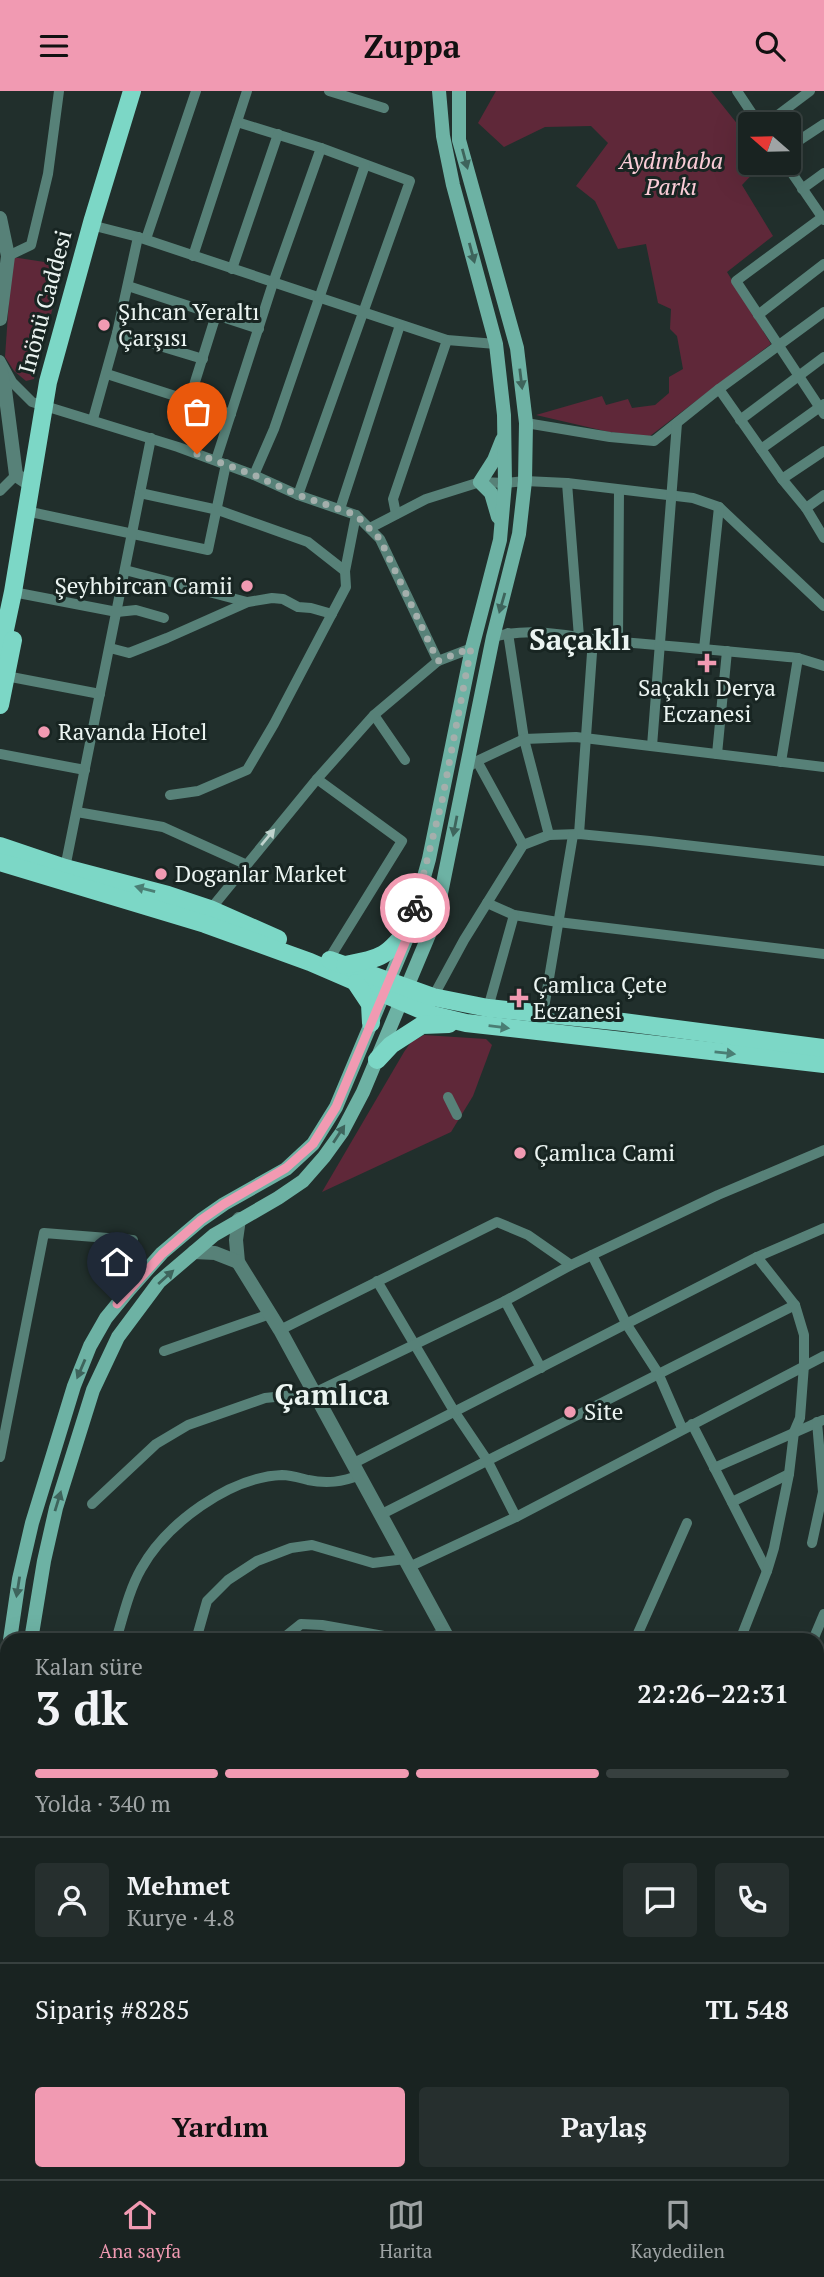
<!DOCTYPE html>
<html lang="tr">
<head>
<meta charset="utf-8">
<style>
  body { margin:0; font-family:"PT Serif",serif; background:#262f2e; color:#f1f3f6; height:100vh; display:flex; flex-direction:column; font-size:26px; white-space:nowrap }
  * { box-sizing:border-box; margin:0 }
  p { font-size:23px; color:#9fa4a5 }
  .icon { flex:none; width:38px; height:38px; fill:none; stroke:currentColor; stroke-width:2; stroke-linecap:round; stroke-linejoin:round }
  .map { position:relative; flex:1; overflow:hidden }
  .panel { position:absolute; left:0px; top:1542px; width:824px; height:548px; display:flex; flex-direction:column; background:#192321; border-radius:21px 21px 0 0; box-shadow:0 7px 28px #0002,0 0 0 2px #37403f }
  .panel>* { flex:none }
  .needle { width:46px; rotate:290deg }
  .tools { position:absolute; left:738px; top:21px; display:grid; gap:14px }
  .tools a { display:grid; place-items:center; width:63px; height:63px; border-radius:7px; background:#192321; box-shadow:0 7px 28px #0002,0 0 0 2px #37403f; font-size:35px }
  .pin { position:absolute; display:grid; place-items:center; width:60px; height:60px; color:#fff; margin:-72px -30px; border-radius:50% 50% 50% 0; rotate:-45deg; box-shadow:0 0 7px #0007 }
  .pin .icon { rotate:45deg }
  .courier { position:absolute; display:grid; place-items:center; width:70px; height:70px; margin:-35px; border:5px solid #f19ab2; border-radius:50%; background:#fff; color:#222; box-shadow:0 2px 9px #0007 }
  .overview em { font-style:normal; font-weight:700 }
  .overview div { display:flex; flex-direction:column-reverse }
  .overview { display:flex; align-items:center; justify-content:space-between; height:119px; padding:0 35px }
  h1 { font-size:46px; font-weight:700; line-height:52px }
  .bar { display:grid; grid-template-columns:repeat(4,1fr); gap:10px 7px; align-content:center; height:84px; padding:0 35px }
  .bar i { height:9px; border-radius:5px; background:#37403f }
  .bar .selected { background:#f19ab2 }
  .bar p { grid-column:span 4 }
  .line { display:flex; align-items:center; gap:18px; padding:0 35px; border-top:2px solid #37403f }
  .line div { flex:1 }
  .round { display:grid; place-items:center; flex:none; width:74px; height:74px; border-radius:7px; background:#262f2e }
  .action { display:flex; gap:14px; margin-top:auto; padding:14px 35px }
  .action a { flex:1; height:80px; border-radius:7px; background:#f19ab2; color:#111; font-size:28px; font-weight:700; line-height:80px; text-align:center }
  .action a+a { background:#262f2e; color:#f1f3f6 }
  header { display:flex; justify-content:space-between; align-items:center; height:91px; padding:0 35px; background:#f19ab2; color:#111; font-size:32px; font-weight:700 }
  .dock { display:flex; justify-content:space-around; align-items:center; height:98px; border-top:2px solid #37403f; background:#192321; font-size:19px; color:#9fa4a5 }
  .dock a { display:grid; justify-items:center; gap:4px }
  .dock .selected { color:#f19ab2 }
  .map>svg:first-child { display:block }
</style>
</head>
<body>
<header><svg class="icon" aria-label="menu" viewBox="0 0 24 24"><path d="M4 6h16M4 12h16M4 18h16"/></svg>Zuppa<svg class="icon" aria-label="search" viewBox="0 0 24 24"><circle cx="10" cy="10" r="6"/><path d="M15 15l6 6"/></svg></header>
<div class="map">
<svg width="824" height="2088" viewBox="0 0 824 2088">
  <rect width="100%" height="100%" fill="#212f2c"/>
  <!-- green -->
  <g fill="#5f2839">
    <polygon points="496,0 711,0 751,50 751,72 763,72 742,94 773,145 727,181 771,253 650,345 609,341 536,324 602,305 606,314 628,308 632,317 655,314 669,302 669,286 683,278 677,245 670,238 671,218 658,212 646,153 618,158 595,110 576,95 608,52 591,35 545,36 504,56 478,32"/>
    <polygon points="12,166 64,174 34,288 26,290 14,280 5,266"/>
    <polygon points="424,944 486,948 492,954 473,1005 451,1041 322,1101 404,961 411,951"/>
  </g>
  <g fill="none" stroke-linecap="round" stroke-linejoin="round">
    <!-- minor -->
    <g stroke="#578178" stroke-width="10">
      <polyline points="329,0 384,17"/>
      <polyline points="737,0 759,33"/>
      <polyline points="237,31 321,57 410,90 298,404"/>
      <polyline points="766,33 810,0"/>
      <polyline points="789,56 824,33"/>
      <polyline points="785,72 824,129"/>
      <polyline points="802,98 824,82"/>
      <polyline points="824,125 736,190 824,323"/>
      <polyline points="91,134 138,146 447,249 496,253"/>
      <polyline points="146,148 196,0"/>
      <polyline points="8,165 31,154 48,83 59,0"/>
      <polyline points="193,165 247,0"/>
      <polyline points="232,178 278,43"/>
      <polyline points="128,195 259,238"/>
      <polyline points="758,224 824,173"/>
      <polyline points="117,242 203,268"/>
      <polyline points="0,269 12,291 32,311 178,356 254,384 298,404 356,424 380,448 438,570"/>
      <polyline points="107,283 231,323"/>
      <polyline points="719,298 824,221"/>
      <polyline points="189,310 216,224"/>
      <polyline points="93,328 117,242 138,146"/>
      <polyline points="740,329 824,266"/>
      <polyline points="526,332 610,346 654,350 719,298 782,388 806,417 824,447"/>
      <polyline points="761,358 824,313"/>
      <polyline points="216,369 273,192 321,57"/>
      <polyline points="254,384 274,338 365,74"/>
      <polyline points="782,388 824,360"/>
      <polyline points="567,392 579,546"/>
      <polyline points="0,400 16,384"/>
      <polyline points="140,402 218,419 308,451 345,480"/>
      <polyline points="806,417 824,404"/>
      <polyline points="340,418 400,234"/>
      <polyline points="26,420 208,459 226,373"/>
      <polyline points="396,423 393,408 447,249"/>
      <polyline points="370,437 426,408 480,391 505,392 525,390 567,392 693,407 719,416 824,515"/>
      <polyline points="125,479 247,511"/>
      <polyline points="13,501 117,521 136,519 164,527"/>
      <polyline points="508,542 524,648 549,744"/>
      <path d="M 493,546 C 535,535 568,546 610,550 C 673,555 735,561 798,567 L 824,575"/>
      <polyline points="618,550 619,399"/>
      <polyline points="110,557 129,562 167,547 248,511 272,507 283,508 298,516 311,517 332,523"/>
      <polyline points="704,558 719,416"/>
      <polyline points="6,585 100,603"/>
      <polyline points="374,624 405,669"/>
      <polyline points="652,655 677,332"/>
      <polyline points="0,663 85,679"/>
      <polyline points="717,663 727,560"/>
      <polyline points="477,670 523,754"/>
      <polyline points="781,671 798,567"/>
      <polyline points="467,677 477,670 524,648 576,646 824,676"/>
      <polyline points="317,688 402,750 329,868"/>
      <polyline points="170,704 198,700 247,679 274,633 346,496 345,480 356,424"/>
      <polyline points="77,721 163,736 245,773"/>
      <polyline points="579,743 593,548"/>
      <polyline points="65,777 151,347"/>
      <polyline points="487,812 514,824 558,831 824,863"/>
      <polyline points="209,820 317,688 374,624 438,570 472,557"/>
      <polyline points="433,906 464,849 523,754 549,744 579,743 650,750 824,770"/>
      <polyline points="488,917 514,824"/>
      <polyline points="543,923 573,744"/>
      <polyline points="448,1006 457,1024"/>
      <polyline points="592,1164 627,1234 658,1282 682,1337"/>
      <polyline points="377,1190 454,1320 487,1369 516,1426"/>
      <polyline points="505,1210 541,1277"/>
      <polyline points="280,1239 497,1131 528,1144 571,1174"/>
      <polyline points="164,1260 270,1223"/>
      <polyline points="692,1333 767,1480"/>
      <polyline points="0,1366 44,1142 133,1149"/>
      <polyline points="354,1372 757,1166 824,1137"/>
      <polyline points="714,1377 823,1329"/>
      <polyline points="732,1411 789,1383"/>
      <polyline points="92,1413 156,1353 188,1334 265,1307 314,1302 505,1210 571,1174 718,1104 824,1059"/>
      <polyline points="382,1423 795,1214"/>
      <polyline points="812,1452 823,1401 817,1331"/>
      <polyline points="409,1476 516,1426 824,1265"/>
      <path d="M 116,1549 C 123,1526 129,1499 141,1478 C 166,1433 229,1386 282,1384 C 291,1384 300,1387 308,1389 C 327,1393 342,1391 360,1384"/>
      <polyline points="196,1549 207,1510 228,1489 257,1470 291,1457 312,1454 373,1472 405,1468"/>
      <polyline points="281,1549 301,1533 322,1534 406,1549"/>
      <polyline points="419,1549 445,1542"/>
      <polyline points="635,1549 687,1432"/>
      <polyline points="740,1549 767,1480 774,1457 789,1383 794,1341 800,1327 804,1274 804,1244 795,1214 757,1166"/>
      <polyline points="813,1549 824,1523"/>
      <polyline points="817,1675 824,1660"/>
      <polyline points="817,1795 824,1785"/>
      <polyline points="817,1909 824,1896"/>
      <polyline points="817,1988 824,1992"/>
      <polyline points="375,2082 389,2088"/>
      <polyline points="507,2082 510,2088"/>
      <polyline points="710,2082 712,2088"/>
      <polyline points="817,2082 824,2069"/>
      <polyline points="19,2088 22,2082"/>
      <polyline points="146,2088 148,2082"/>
      <polyline points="234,2088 236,2082"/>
      <polyline points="333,2088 335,2082"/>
      <polyline points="519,2088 525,2082"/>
      <polyline points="595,2088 595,2082"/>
      <polyline points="785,2088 787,2082"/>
    </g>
    <!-- tertiary -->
    <g stroke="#578178" stroke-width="14">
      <polyline points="0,127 8,165 0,228"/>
      <polyline points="0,277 5,299 16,384 31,394"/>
      <polyline points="239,1128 236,1149 238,1171 280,1239 449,1549"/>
      <polyline points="194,1161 215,1162 238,1171"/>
      <polyline points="817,1733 824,1736"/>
      <polyline points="0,1763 7,1766"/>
      <polyline points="817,1928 824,1931"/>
    </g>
    <!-- secondary -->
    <g stroke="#6db2a4" stroke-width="14">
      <polyline points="498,426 491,402 480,391 494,369 502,349"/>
      <polyline points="10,1549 19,1488 32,1432 74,1295 90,1255 106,1227 129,1199 162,1162 201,1129 224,1113 286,1078 313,1053 336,1016 407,847 429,768 472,557 500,449 505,392 504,324 496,253 453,94 443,45 439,0"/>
      <polyline points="31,1549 44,1470 56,1417 93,1299 118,1246 159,1191 214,1144 278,1107 303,1090 324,1066 342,1041 363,1001 436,827 493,546 519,443 525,390 526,332 517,257 459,49 459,0"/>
      <polyline points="0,1627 7,1575"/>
      <polyline points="0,1727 7,1754"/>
      <polyline points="0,1728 7,1688"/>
      <polyline points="0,1788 7,1787"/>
    </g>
    <!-- primary -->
    <g stroke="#7cd7c6" stroke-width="18">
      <polyline points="0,562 13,501 48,291 93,128 132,0"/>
      <polyline points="0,614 13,549"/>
      <polyline points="0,755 65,777 168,804 210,818 278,848"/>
      <polyline points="0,771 205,833 310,871 433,924 466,932 824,973"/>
      <polyline points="330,869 433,906 488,917 623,931 824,957"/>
      <path d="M 345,874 C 381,867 388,866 410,835"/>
      <polyline points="356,892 370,913 371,932"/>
      <polyline points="377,969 391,954 422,934 449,933"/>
    </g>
  </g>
  <!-- one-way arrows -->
  <defs><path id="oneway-solid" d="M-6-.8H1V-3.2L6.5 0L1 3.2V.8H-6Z" transform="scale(1.75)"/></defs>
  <g fill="#3e645c">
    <use href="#oneway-solid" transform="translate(465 68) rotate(75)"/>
    <use href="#oneway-solid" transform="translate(472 162) rotate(75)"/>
    <use href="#oneway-solid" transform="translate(521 288) rotate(83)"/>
    <use href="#oneway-solid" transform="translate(502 512) rotate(106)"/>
    <use href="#oneway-solid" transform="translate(455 735) rotate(101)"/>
    <use href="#oneway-solid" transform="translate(339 1043) rotate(-57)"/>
    <use href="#oneway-solid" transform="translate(166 1186) rotate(-42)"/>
    <use href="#oneway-solid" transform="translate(81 1278) rotate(113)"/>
    <use href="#oneway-solid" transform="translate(58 1410) rotate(-73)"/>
    <use href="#oneway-solid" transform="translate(18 1496) rotate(99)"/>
  </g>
  <use fill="#bfd2cd" href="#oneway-solid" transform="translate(268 746) rotate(-50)"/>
  <g fill="#4a7e74">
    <use href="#oneway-solid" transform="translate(145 798) rotate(-165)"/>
    <use href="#oneway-solid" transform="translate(499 936) rotate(7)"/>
    <use href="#oneway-solid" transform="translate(725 962) rotate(6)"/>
  </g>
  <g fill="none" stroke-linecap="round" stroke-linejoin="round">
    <!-- done -->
    <polyline stroke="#a4afac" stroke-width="7" stroke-dasharray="0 12.6" points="197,363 254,384 298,404 356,424 380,448 438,570 471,557 442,710 415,817"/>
    <!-- route -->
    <polyline stroke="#f19ab2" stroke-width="9" points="117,1213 162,1163 201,1129 224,1113 286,1077 313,1053 336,1016 407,847 415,817"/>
  </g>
  <!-- markers -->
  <g fill="#f19ab2" stroke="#182522" stroke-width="2.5">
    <circle cx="104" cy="234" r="7"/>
    <circle cx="247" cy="495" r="7"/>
    <path d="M703.5 561.5h7v7h7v7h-7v7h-7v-7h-7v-7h7z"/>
    <circle cx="44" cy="641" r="7"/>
    <circle cx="161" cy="783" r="7"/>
    <path d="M515.5 896.5h7v7h7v7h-7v7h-7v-7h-7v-7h7z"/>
    <circle cx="520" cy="1062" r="7"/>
    <circle cx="570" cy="1321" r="7"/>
  </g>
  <g text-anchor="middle" stroke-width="6" stroke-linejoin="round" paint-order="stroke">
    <!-- park labels -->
    <g font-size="23" font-style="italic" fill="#fccdd8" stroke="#182522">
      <text x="671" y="78">Aydınbaba<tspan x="671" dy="26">Parkı</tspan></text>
    </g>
    <!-- street labels -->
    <g font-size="23" fill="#ebf4f1" stroke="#182522">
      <text transform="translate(45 211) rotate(-75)" y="8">Inönü Caddesi</text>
    </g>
    <!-- poi labels -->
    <g font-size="23" fill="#ebf4f1" stroke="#182522" text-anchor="start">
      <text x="118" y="229">Şıhcan Yeraltı<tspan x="118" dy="26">Çarşısı</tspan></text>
      <text x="233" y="503" text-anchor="end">Şeyhbircan Camii</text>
      <text x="707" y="605" text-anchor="middle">Saçaklı Derya<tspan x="707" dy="26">Eczanesi</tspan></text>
      <text x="58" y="649">Ravanda Hotel</text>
      <text x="175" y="791">Doganlar Market</text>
      <text x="533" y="902">Çamlıca Çete<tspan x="533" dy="26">Eczanesi</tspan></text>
      <text x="534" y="1070">Çamlıca Cami</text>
      <text x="584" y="1329">Site</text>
    </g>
    <!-- district labels -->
    <g font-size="30" font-weight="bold" fill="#ebf4f1" stroke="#182522">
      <text x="580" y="559">Saçaklı</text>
      <text x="332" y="1314">Çamlıca</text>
    </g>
  </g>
</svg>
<div class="tools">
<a><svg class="needle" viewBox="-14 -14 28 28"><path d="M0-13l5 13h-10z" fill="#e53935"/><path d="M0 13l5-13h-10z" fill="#9fa4a5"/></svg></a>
</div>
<div class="pin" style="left:197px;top:363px;background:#ea580c"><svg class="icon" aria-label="bag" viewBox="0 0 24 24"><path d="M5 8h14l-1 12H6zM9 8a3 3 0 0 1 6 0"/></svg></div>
<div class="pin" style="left:117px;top:1213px;background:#1f2937"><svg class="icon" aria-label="home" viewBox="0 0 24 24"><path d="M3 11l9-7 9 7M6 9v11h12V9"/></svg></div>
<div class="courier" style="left:415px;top:817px"><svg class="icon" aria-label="bike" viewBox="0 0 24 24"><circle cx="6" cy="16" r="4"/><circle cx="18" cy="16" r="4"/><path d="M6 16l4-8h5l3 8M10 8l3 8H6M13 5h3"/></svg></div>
<section class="panel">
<div class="overview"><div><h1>3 dk</h1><p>Kalan süre</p></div><em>22:26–22:31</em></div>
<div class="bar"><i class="selected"></i><i class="selected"></i><i class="selected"></i><i></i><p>Yolda · 340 m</p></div>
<div class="line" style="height:126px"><a class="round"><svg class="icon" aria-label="person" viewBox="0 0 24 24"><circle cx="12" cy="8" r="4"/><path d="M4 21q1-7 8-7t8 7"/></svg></a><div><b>Mehmet</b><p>Kurye · 4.8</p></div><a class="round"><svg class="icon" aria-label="chat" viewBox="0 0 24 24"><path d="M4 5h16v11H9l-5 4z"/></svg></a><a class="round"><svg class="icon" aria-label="phone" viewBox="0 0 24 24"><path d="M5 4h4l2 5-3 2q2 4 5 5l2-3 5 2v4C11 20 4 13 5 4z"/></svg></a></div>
<div class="line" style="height:91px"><div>Sipariş #8285</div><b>TL 548</b></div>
<div class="action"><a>Yardım</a><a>Paylaş</a></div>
</section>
</div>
<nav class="dock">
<a class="selected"><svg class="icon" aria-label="home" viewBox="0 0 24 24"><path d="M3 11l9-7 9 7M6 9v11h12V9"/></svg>Ana sayfa</a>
<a><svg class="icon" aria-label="map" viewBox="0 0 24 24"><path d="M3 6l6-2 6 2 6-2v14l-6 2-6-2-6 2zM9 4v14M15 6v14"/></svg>Harita</a>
<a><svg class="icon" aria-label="saved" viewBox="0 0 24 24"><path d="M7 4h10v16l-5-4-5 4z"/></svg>Kaydedilen</a>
</nav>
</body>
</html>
